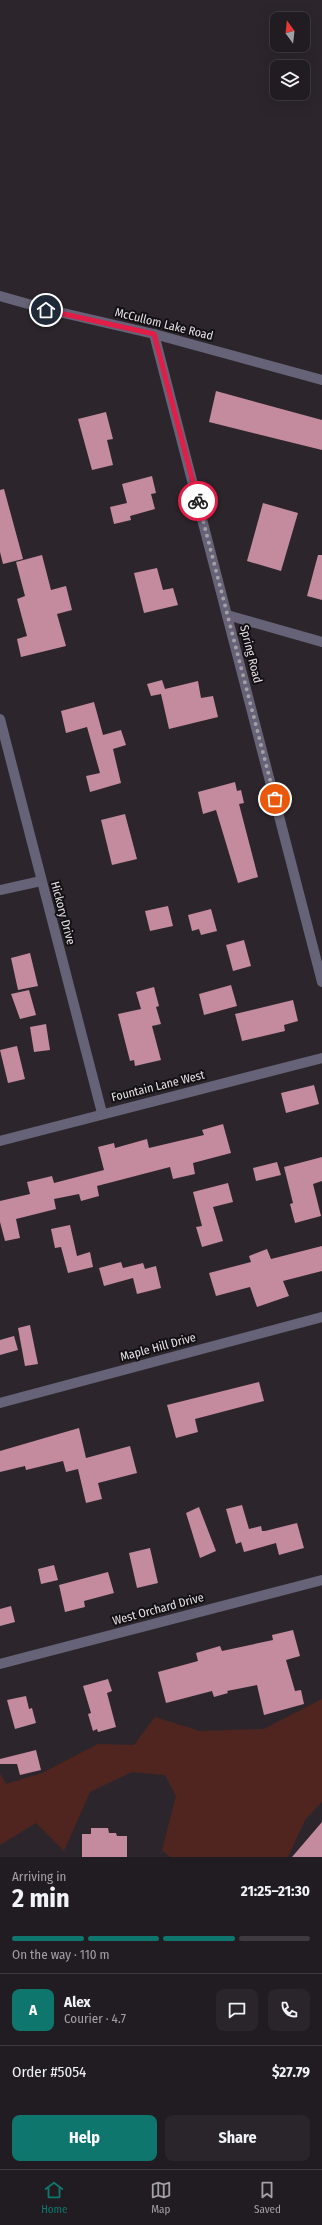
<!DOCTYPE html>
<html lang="en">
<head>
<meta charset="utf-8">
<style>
  body { margin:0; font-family:"Fira Sans Condensed",sans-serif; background:#29252a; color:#f1f3f6; height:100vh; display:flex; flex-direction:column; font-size:15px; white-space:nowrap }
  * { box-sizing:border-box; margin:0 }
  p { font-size:13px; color:#a2a1a5 }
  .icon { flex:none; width:22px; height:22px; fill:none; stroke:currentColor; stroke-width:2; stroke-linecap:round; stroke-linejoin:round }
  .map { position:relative; height:1857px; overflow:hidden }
  .sheet { display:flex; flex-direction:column; background:#211c21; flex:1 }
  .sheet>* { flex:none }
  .needle { width:26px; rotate:345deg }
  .buttons { position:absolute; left:270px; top:12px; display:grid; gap:8px }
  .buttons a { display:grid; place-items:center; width:40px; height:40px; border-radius:8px; background:#211c21; box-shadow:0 4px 16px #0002,0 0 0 1px #3e3a3f; font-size:20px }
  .pin { position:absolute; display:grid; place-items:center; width:34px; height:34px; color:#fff; margin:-17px; border:2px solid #fff; border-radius:50%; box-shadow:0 1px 4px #0007 }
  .courier { position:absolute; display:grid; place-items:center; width:40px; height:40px; margin:-20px; border:3px solid #e11d48; border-radius:50%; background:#fff; color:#222; box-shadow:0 1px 5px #0007 }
  .summary em { font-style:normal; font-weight:700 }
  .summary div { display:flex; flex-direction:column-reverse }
  .summary { display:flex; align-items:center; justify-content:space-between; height:68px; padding:0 12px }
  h1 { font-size:26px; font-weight:700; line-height:30px }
  .bar { display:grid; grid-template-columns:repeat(4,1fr); gap:6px 4px; align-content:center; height:48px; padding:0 12px }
  .bar i { height:5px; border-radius:3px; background:#3e3a3f }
  .bar .on { background:#0f766e }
  .bar p { grid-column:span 4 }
  .line { display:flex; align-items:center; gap:10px; padding:0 12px; border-top:1px solid #3e3a3f }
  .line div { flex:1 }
  .round { display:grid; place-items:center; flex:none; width:42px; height:42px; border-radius:8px; background:#29252a }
  .primary-button { display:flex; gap:8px; margin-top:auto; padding:8px 12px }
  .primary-button a { flex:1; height:46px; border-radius:8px; background:#0f766e; color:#fff; font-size:16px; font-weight:700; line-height:46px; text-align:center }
  .primary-button a+a { background:#29252a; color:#f1f3f6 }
  .tab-bar { display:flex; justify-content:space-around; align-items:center; height:56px; border-top:1px solid #3e3a3f; background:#211c21; font-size:11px; color:#a2a1a5 }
  .tab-bar a { display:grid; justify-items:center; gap:2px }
  .tab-bar .on { color:#0f766e }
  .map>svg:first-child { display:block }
</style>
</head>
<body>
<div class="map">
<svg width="322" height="1857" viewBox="0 0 322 1857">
  <rect width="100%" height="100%" fill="#2c262c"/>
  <!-- green -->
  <polygon fill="#502520" points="322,1699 322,1802 305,1820 288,1857 170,1857 162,1850 176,1796 165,1775 132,1772 90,1792 64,1851 36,1823 0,1845 0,1773 6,1784 42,1773 98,1744 134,1745 155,1717 200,1731 264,1729"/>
  <!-- building -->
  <g fill="#c48a9e">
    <polygon points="216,391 322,420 322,450 209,422"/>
    <polygon points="106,412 113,439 107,440 113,465 92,470 78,419"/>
    <polygon points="152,476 156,493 151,494 155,509 130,516 131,520 114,524 110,507 127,503 122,484"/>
    <polygon points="4,489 23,559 3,564 0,552 0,490"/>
    <polygon points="263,503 298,513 281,571 247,561"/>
    <polygon points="42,555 51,590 66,586 72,610 57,614 66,646 21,657 17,639 27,636 17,599 25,596 16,562"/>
    <polygon points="318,555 322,555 322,600 307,596"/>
    <polygon points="157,568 163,590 173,588 178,605 144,613 134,573"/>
    <polygon points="162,680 165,689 198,681 201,698 213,696 218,717 169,729 161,694 151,696 147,684"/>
    <polygon points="94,702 103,735 121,730 126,745 113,749 121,783 90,792 86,776 100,773 87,727 66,733 61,711"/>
    <polygon points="235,782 237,791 241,790 244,803 239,804 258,877 238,883 216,810 203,814 198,792"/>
    <polygon points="125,814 137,859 112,865 101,820"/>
    <polygon points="168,906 173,926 150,931 145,911"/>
    <polygon points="211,909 217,931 201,935 199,929 192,931 188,915"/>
    <polygon points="244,940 251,966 233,971 226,945"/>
    <polygon points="30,953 38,986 18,990 11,958"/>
    <polygon points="231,985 237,1006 204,1015 199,994"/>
    <polygon points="154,987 159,1006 156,1007 161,1024 152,1026 161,1060 135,1066 134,1060 130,1061 118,1014 141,1009 136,992"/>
    <polygon points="29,990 36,1015 20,1019 11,994"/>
    <polygon points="293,1000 298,1021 284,1025 285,1031 242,1041 235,1014"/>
    <polygon points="46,1024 50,1050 34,1052 30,1027"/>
    <polygon points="17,1046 25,1079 8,1083 0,1050"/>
    <polygon points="314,1085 319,1104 286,1113 281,1093"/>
    <polygon points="223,1124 231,1153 193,1163 195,1174 173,1179 170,1167 97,1186 99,1196 81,1201 79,1194 54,1199 56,1209 16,1219 20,1238 5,1241 0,1222 0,1201 30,1194 27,1182 52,1176 54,1183 104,1170 98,1147 114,1143 115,1148 147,1139 149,1148 204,1135 202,1130"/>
    <polygon points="322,1157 322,1181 313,1184 321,1216 295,1223 290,1204 293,1203 284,1167"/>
    <polygon points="277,1162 281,1175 256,1181 253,1168"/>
    <polygon points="228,1183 233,1202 213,1207 223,1241 202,1247 196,1227 202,1226 193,1192"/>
    <polygon points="70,1225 77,1256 90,1252 93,1267 68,1273 61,1247 55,1248 51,1229"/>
    <polygon points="322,1246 322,1271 283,1281 289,1296 257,1307 250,1287 216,1296 209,1273 251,1262 249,1256 267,1249 271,1259"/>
    <polygon points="121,1262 123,1268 143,1263 145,1269 156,1266 161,1288 137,1294 133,1278 104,1286 99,1268"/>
    <polygon points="30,1325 38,1364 25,1366 18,1328"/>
    <polygon points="14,1336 18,1350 0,1355 0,1340"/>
    <polygon points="259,1382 264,1401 195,1419 198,1432 176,1438 167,1405"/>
    <polygon points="79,1428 86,1458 130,1446 137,1473 98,1483 102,1499 86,1503 78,1469 66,1472 63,1461 26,1470 25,1466 0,1472 0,1451"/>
    <polygon points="242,1505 249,1529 261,1526 262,1531 265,1531 297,1523 304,1548 279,1555 276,1543 244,1552 241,1542 236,1544 226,1509"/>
    <polygon points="199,1507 216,1551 200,1558 186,1513"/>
    <polygon points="150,1548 158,1583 137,1588 129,1553"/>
    <polygon points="54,1565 58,1580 41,1584 38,1569"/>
    <polygon points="108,1572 114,1593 84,1601 85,1607 65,1612 59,1585"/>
    <polygon points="11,1606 15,1622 0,1626 0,1609"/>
    <polygon points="293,1630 300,1656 286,1660 295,1691 301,1690 304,1704 264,1715 257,1685 227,1691 228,1693 214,1697 212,1691 166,1703 158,1672 198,1661 196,1653 220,1646 222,1651 273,1640 272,1635"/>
    <polygon points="108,1679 112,1691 107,1693 116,1727 98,1732 97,1729 93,1731 88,1714 91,1713 83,1686"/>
    <polygon points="26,1696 29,1709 32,1708 36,1723 15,1729 7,1700"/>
    <polygon points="36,1750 41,1770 20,1775 17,1764 0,1764 0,1759"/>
    <polygon points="322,1822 322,1857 292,1857"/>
    <polygon points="91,1828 108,1828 109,1833 116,1833 117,1836 127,1836 127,1857 82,1857 82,1834 91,1834"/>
  </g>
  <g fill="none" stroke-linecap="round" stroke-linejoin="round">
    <!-- minor -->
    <g stroke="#666277" stroke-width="10">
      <polyline points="0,296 46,309 154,334 322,380"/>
      <polyline points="154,334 322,982"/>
      <polyline points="227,615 322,642"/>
      <polyline points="0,719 102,1113"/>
      <polyline points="0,890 41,881"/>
      <polyline points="0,1141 322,1058"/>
      <polyline points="0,1403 322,1317"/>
      <polyline points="0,1664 322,1580"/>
    </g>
  </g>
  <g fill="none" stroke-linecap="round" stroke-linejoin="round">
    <!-- done -->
    <polyline stroke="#a49fa4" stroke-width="4" stroke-dasharray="0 7.2" points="198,501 275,799"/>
    <!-- route -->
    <polyline stroke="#e11d48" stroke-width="5" points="46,310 154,334 198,501"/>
  </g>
  <g text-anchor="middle" stroke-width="4" stroke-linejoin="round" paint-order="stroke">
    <!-- street labels -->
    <g font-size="12" fill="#e4e0e4" stroke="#131013">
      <text transform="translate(164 324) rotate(14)" y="4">McCullom Lake Road</text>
      <text transform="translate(251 654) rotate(76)" y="4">Spring Road</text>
      <text transform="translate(63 913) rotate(75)" y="4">Hickory Drive</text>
      <text transform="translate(158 1086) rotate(-14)" y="4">Fountain Lane West</text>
      <text transform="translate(158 1347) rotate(-15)" y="4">Maple Hill Drive</text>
      <text transform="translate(158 1609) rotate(-15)" y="4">West Orchard Drive</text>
    </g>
  </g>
</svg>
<div class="buttons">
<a><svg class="needle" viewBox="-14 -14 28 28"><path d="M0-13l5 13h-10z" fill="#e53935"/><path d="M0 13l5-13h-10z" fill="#a2a1a5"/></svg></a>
<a><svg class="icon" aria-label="layers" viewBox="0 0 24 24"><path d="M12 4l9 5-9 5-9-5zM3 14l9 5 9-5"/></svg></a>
</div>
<div class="pin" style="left:275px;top:799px;background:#ea580c"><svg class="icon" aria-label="bag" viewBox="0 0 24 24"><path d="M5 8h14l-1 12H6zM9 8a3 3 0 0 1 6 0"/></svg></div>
<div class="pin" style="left:46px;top:310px;background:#1f2937"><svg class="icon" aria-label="home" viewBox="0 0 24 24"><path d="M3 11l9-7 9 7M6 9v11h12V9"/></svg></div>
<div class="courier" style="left:198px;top:501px"><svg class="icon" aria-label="bike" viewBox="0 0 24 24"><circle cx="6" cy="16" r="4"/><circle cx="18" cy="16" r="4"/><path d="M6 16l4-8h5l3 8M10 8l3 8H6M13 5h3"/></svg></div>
</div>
<section class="sheet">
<div class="summary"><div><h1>2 min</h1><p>Arriving in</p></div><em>21:25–21:30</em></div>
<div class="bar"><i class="on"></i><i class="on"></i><i class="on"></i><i></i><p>On the way · 110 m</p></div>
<div class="line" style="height:72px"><b class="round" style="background:#0f766e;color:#fff">A</b><div><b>Alex</b><p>Courier · 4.7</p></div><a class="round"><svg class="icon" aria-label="chat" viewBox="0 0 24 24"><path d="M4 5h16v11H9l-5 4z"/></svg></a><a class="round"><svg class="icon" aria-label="phone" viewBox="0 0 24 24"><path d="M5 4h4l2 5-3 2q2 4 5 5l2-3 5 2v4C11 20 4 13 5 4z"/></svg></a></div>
<div class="line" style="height:52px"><div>Order #5054</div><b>$27.79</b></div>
<div class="primary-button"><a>Help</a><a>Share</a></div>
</section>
<nav class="tab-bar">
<a class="on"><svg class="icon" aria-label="home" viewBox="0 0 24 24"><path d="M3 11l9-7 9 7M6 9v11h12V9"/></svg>Home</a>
<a><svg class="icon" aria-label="map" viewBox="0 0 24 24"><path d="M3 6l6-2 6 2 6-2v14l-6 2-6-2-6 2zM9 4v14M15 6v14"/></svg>Map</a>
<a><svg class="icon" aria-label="saved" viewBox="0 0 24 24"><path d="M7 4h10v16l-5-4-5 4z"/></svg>Saved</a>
</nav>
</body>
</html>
